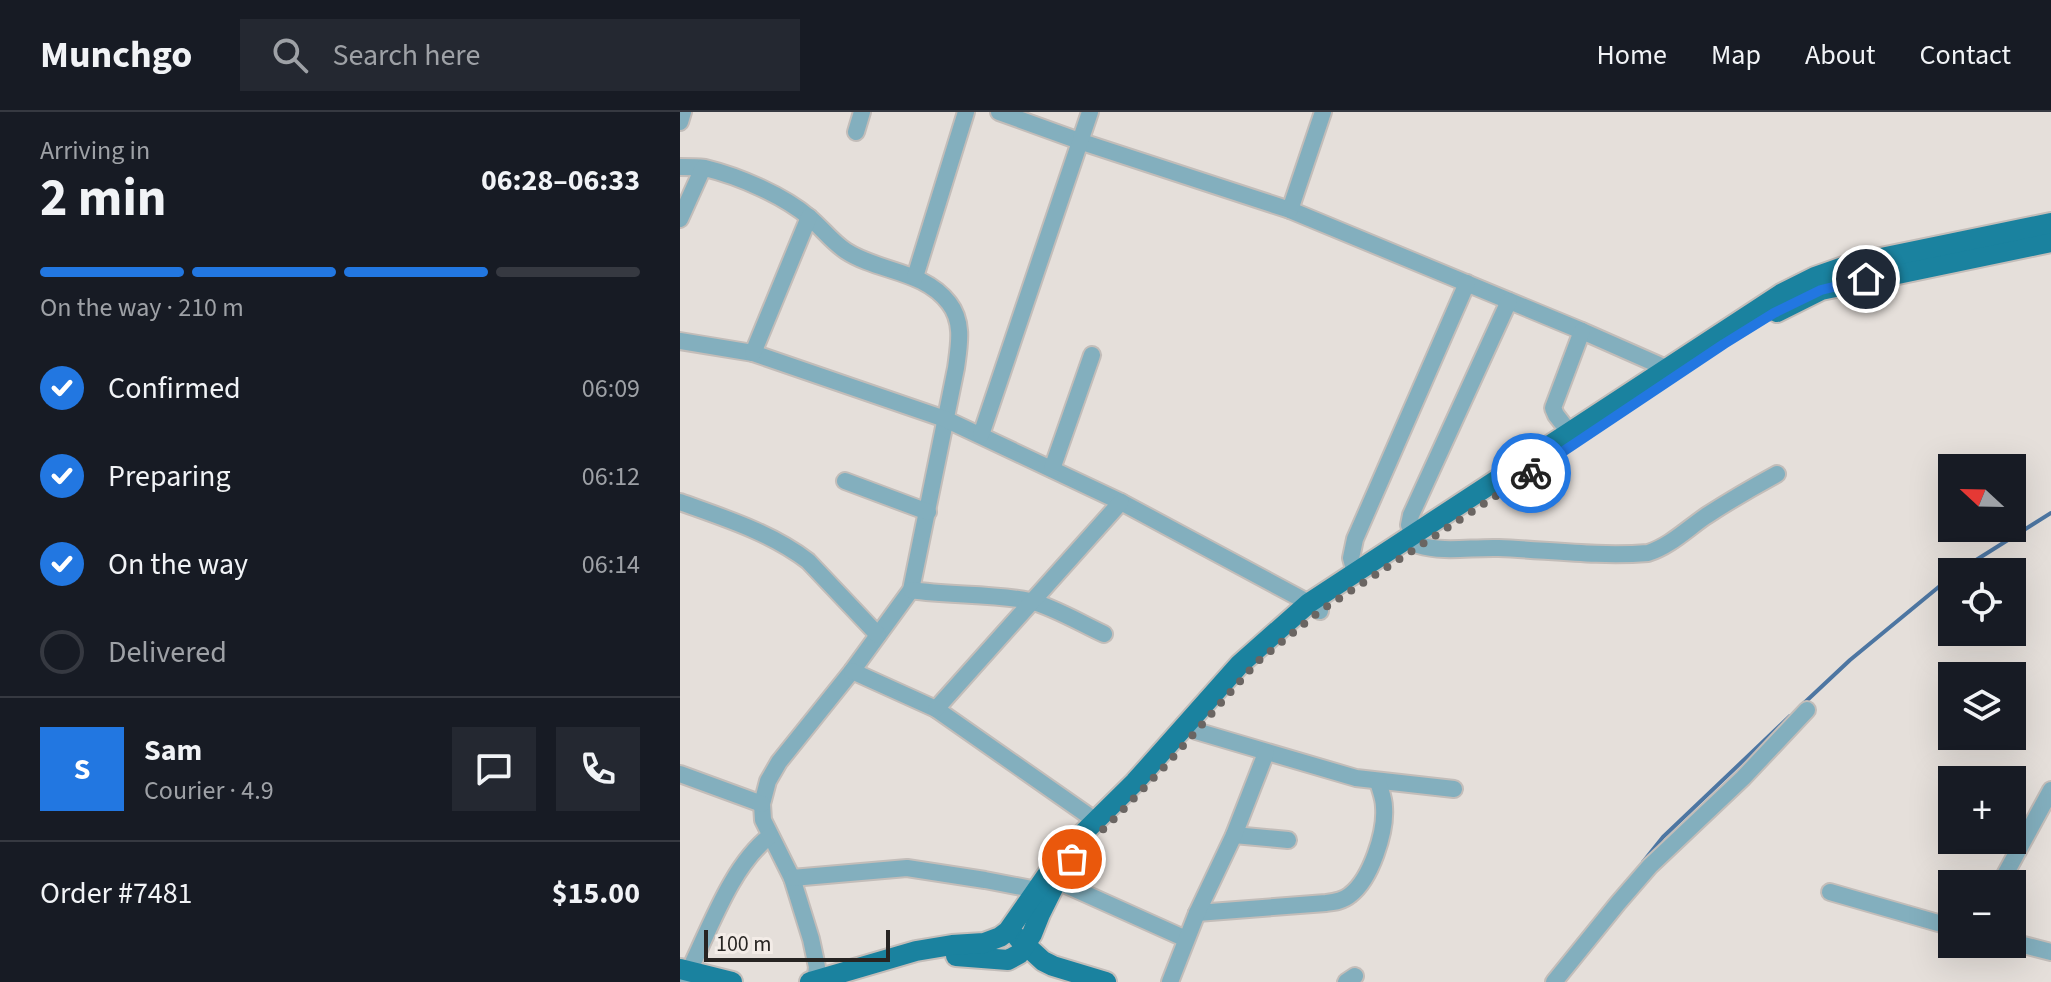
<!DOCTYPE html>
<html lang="en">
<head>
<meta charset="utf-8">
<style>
  body { margin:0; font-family:"Source Sans 3",sans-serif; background:#242831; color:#f1f3f6; height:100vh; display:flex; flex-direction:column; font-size:30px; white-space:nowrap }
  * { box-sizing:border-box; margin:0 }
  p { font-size:26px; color:#9ea1a6 }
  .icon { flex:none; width:44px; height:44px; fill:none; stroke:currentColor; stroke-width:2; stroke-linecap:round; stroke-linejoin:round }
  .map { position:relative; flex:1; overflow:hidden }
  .panel { display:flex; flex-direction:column; background:#171b24; width:680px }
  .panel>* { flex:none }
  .needle { width:52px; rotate:292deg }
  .fabs { position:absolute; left:1258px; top:342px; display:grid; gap:16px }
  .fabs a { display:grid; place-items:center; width:88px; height:88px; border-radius:0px; background:#171b24; box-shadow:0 8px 32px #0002; font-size:40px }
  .scale { position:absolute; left:24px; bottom:20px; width:186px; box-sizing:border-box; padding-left:8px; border:4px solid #272422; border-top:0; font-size:22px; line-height:28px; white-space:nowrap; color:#272422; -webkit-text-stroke:6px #f3ece7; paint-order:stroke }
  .pin { position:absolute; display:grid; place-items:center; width:68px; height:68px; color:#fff; margin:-34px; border:4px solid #fff; border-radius:50%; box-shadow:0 2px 8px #0007 }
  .courier { position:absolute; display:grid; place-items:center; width:80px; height:80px; margin:-40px; border:6px solid #2277e1; border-radius:50%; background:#fff; color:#222; box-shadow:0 2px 10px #0007 }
  .summary em { font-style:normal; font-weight:700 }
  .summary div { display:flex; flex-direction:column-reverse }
  .summary { display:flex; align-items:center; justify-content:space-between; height:136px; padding:0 40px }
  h1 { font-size:52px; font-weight:700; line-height:60px }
  .bar { display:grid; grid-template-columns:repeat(4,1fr); gap:12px 8px; align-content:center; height:96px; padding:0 40px }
  .bar i { height:10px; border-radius:6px; background:#363941 }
  .bar .current { background:#2277e1 }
  .bar p { grid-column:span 4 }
  .line { display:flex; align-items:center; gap:20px; padding:0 40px; border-top:2px solid #363941 }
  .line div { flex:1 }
  .round { display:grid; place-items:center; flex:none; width:84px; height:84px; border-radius:0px; background:#242831 }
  ol { padding:0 40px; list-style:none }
  li { display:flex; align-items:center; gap:24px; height:88px }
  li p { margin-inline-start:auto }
  li .icon { padding:8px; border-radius:50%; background:#2277e1; color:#fff; stroke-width:4 }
  li:last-child { color:#9ea1a6 }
  li i { width:44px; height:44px; border:4px solid #363941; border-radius:50% }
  header { display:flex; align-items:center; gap:48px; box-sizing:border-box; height:112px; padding:0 40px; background:#171b24; border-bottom:2px solid #363941 }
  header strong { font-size:38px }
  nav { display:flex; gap:44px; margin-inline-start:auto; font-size:28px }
  .search { width:560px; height:72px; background:#242831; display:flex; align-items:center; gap:20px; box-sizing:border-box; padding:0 28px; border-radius:0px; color:#9ea1a6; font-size:30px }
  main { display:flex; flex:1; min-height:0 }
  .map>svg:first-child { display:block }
</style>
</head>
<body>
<header>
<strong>Munchgo</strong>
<div class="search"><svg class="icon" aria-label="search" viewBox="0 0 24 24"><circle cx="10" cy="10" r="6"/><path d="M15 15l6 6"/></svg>Search here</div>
<nav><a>Home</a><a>Map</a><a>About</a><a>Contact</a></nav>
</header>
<main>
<section class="panel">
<div class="summary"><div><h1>2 min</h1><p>Arriving in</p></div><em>06:28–06:33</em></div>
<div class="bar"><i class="current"></i><i class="current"></i><i class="current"></i><i></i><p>On the way · 210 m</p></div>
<ol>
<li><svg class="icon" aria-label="check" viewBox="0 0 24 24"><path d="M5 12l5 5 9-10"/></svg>Confirmed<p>06:09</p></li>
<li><svg class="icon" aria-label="check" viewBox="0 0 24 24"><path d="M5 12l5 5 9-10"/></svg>Preparing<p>06:12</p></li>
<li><svg class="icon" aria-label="check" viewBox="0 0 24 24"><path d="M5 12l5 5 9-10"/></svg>On the way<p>06:14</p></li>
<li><i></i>Delivered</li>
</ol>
<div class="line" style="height:144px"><b class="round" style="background:#2277e1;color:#fff">S</b><div><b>Sam</b><p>Courier · 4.9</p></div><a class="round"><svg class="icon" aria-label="chat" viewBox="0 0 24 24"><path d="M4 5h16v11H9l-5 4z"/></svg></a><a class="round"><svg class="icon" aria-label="phone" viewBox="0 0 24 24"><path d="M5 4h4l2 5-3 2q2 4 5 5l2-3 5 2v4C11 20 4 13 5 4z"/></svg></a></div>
<div class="line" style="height:104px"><div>Order #7481</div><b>$15.00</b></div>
</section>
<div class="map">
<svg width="1371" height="870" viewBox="0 0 1371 870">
  <rect width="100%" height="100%" fill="#e5dfda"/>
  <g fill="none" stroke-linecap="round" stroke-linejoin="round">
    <!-- stream -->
    <g stroke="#4d76a2" stroke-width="4">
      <polyline points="1277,460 1371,401"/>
      <polyline points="1122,593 1170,548 1272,464"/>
      <polyline points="963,750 983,725 1110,604"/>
    </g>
    <defs>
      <g id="minor">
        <polyline points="319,0 402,30 610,98 902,219 988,257"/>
        <polyline points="0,10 3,0"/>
        <polyline points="176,20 182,0"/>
        <path d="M 0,55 C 8,55 17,55 25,56 C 58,64 103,83 130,106 C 142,116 152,130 166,139 C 198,160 244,158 269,191 C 284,210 279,234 276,256 L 231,478 L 172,559 L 99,650 L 88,669 L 82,692 L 83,708 L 112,766 L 131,827 L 137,855 L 135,870"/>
        <polyline points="610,98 643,0"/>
        <polyline points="0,107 23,56"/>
        <polyline points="235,165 286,0"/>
        <path d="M 829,189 L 731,403 L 729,413 L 738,433 C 765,441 791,435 819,436 C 868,438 918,445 968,441 C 990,434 1007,417 1026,404 C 1049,389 1073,375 1097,362"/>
        <polyline points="0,229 73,241 265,307 441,390 629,491 640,499"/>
        <polyline points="73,241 129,105"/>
        <polyline points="890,321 876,303 873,296 902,219"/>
        <polyline points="301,323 410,0"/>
        <polyline points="372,357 412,243"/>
        <polyline points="165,369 248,400"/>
        <path d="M 0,390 C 44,406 90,420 128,449 L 198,523"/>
        <polyline points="675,461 671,446 675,427 787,171"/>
        <path d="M 231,478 C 270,484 311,481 350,489 C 374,495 402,512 424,522"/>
        <polyline points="172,559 256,597 416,709"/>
        <polyline points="256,597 441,390"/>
        <polyline points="516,619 676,666 774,677"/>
        <polyline points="0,662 82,692"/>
        <polyline points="554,723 608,728"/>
        <polyline points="112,766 227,756 305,768 357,778"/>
        <polyline points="377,769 506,827"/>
        <polyline points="1320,772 1371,678"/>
        <polyline points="1150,780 1272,815"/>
        <path d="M 517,801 L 646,791 C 654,790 663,789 670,783 C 691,767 706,720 704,695 C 704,686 700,678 698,669"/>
        <polyline points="1332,830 1371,840"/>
        <path d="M 0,870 L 9,859 C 30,816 52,753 90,724"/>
        <polyline points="490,870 517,801 554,723 586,641"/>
        <polyline points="666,870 675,864"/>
        <polyline points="874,870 938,791 970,754 1063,666 1127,598"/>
      </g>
      <g id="major">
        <polyline points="1097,200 1141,178 1371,130"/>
        <polyline points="338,826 363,849 373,854 426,870"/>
        <polyline points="276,844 328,848 339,842 352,822 360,802 377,768"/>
        <polyline points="0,857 52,870"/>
        <polyline points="130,870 236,839 272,833 304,831 320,825 328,819 381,743 455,670 560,552 629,491 1101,182 1135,165 1172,152 1371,111"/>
      </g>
    </defs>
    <!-- minor casing -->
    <use href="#minor" stroke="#c3bdb9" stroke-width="20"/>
    <!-- major casing -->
    <use href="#major" stroke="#c3bdb9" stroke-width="24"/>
    <!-- minor -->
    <use href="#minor" stroke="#83afbe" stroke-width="16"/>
    <!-- major -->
    <use href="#major" stroke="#1a829f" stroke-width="20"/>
  </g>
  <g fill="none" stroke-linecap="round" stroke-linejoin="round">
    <!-- done -->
    <polyline stroke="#6a6562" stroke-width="8" stroke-dasharray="0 14.4" points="392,747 437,704 488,651 577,550 640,499 851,361"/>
    <!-- route -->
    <polyline stroke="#2277e1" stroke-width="10" points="851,361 1044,232 1094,201 1141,178 1186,167"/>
  </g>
</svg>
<div class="fabs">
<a><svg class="needle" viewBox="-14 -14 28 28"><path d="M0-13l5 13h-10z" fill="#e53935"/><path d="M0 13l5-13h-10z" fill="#9ea1a6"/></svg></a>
<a><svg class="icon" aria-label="locate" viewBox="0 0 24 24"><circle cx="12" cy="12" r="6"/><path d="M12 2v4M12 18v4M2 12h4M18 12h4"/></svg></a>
<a><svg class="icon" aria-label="layers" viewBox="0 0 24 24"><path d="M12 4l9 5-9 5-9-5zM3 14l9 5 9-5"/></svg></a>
<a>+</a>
<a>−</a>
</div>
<div class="scale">100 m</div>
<div class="pin" style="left:392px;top:747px;background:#ea580c"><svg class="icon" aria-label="bag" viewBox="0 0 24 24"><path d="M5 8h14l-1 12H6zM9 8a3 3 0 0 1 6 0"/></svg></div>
<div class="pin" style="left:1186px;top:167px;background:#1f2937"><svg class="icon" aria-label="home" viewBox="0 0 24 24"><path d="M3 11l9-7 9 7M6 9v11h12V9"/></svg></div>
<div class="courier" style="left:851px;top:361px"><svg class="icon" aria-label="bike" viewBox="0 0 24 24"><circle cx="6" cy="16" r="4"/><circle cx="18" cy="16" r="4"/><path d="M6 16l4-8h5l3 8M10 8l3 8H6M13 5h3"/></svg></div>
</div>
</main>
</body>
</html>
